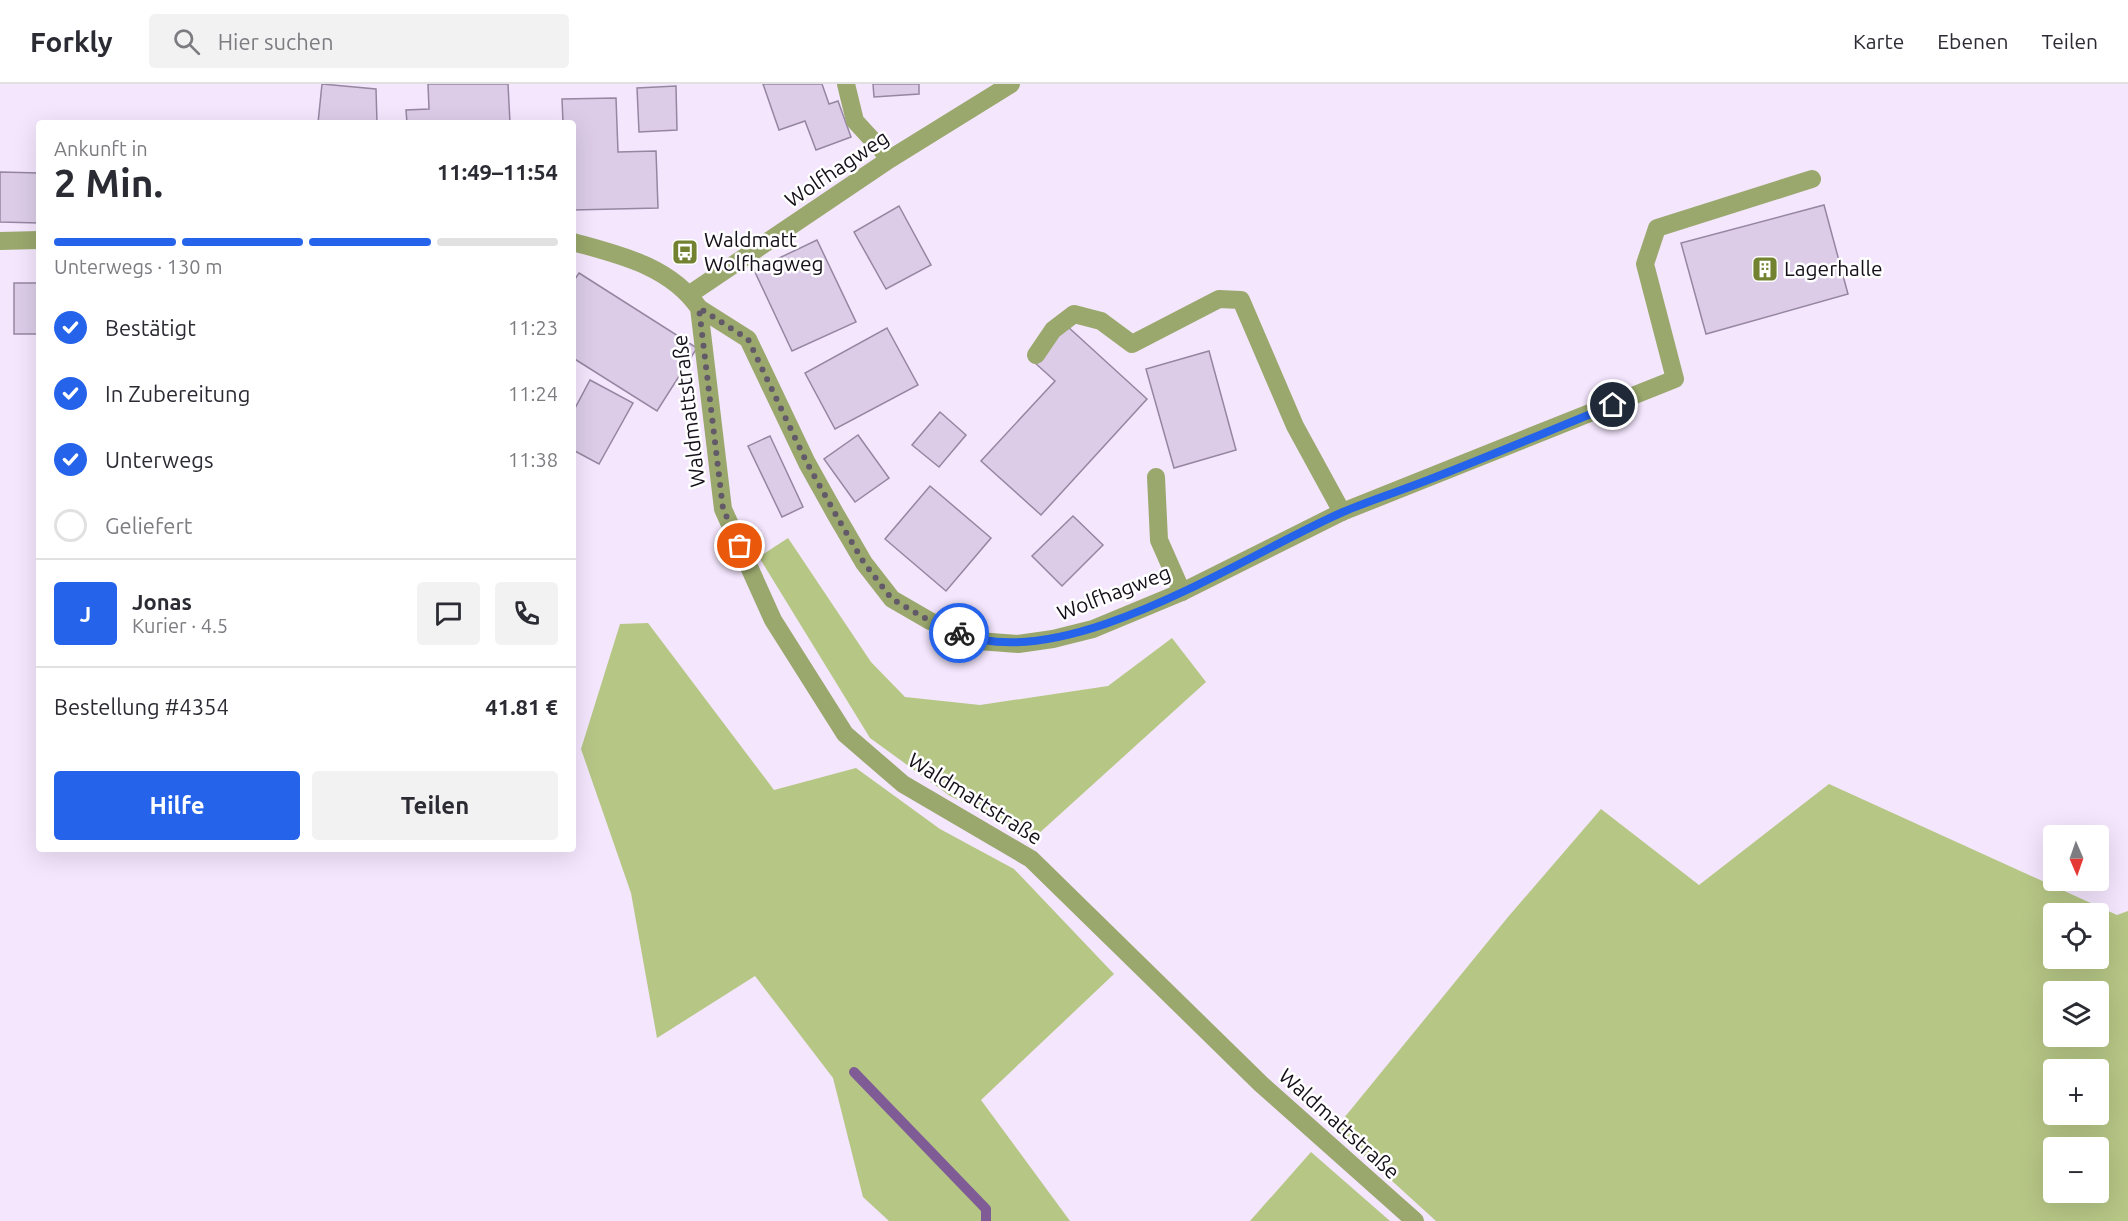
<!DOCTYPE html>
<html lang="de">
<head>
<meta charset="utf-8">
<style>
  body { margin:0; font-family:Ubuntu,sans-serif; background:#f2f2f3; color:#2b2b33; height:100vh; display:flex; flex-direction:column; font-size:22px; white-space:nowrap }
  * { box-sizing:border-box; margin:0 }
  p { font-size:20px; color:#7c7c81 }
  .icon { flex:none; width:33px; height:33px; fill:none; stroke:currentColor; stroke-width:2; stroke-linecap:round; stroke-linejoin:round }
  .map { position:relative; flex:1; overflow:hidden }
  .sheet { position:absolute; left:36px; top:36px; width:540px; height:732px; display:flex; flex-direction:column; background:#fff; border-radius:6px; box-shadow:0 6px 24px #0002 }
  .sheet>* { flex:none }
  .needle { width:39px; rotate:178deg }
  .fabs { position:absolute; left:2043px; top:741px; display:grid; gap:12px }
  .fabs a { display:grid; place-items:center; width:66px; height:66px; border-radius:6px; background:#fff; box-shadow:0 6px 24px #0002; font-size:30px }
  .pin { position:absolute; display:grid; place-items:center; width:51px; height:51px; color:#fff; margin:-26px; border:3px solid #fff; border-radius:50%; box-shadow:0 2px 6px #0007 }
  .courier { position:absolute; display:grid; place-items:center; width:60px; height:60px; margin:-30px; border:4px solid #2563eb; border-radius:50%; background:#fff; color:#222; box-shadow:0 2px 8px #0007 }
  .summary em { font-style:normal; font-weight:700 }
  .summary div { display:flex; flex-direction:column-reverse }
  .summary { display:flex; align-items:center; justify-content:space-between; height:102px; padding:0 18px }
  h1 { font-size:39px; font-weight:700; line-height:45px }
  .bar { display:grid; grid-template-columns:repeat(4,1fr); gap:9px 6px; align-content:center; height:72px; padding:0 18px }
  .bar i { height:8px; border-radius:4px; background:#e1e1e2 }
  .bar .selected { background:#2563eb }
  .bar p { grid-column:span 4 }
  .line { display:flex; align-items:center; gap:15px; padding:0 18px; border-top:2px solid #e1e1e2 }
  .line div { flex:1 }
  .round { display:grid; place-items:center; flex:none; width:63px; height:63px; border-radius:6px; background:#f2f2f3 }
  ol { padding:0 18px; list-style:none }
  li { display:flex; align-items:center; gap:18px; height:66px }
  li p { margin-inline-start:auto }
  li .icon { padding:6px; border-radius:50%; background:#2563eb; color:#fff; stroke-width:4 }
  li:last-child { color:#7c7c81 }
  li i { width:33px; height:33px; border:3px solid #e1e1e2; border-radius:50% }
  .action { display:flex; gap:12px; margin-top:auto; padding:12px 18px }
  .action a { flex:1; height:69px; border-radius:6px; background:#2563eb; color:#fff; font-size:24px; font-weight:700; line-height:69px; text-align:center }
  .action a+a { background:#f2f2f3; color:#2b2b33 }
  header { display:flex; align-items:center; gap:36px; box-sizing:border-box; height:84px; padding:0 30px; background:#fff; border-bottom:2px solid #e1e1e2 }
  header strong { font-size:28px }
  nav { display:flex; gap:33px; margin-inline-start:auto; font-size:21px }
  .search { width:420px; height:54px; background:#f2f2f3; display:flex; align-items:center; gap:15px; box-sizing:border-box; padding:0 21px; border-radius:6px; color:#7c7c81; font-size:22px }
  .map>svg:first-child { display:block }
</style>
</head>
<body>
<header>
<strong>Forkly</strong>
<div class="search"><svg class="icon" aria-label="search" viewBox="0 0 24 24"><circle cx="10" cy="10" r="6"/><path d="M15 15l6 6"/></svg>Hier suchen</div>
<nav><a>Karte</a><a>Ebenen</a><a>Teilen</a></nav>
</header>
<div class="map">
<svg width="2128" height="1137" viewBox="0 0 2128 1137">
  <rect width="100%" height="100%" fill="#f4e6fd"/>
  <!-- green -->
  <g fill="#b6c685" fill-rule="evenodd">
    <polygon points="788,454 871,578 905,613 980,621 1108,602 1172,554 1206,598 1036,752 950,712 870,654 759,473"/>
    <polygon points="648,539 774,706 856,684 940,745 1014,785 1114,890 981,1016 1070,1137 889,1137 863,1113 833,994 755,892 657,954 631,809 581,665 620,540"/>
    <path d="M 1829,700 L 2117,831 L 2128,827 L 2128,1137 L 1436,1137 L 1335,1045 L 1508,833 L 1601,725 L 1699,801 ZM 2054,830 L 2098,830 L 2098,874 L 2054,874 ZM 2054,908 L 2098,908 L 2098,952 L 2054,952 ZM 2054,986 L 2098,986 L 2098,1030 L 2054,1030 ZM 2054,1064 L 2098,1064 L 2098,1108 L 2054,1108 Z"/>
    <polygon points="1311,1068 1390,1137 1250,1137"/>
  </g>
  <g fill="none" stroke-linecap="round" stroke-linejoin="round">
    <!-- stream -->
    <polyline stroke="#7f5c95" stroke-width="10" points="854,988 986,1125 986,1137"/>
  </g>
  <!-- building -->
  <g fill="#dccce8" stroke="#9686a1" stroke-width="1.5">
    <polygon points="322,0 376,5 377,39 318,39"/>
    <polygon points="428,0 508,0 510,39 407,39 406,26 429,25"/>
    <polygon points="763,0 822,0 829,20 838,17 851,53 816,66 805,37 779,46"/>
    <polygon points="873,0 919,0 919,10 874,13"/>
    <polygon points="676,2 677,46 639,48 637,4"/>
    <polygon points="616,14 618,68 656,67 658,124 573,126 573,39 563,39 562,15"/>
    <polygon points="0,88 39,89 39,139 0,138"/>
    <polygon points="1824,121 1848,210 1706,250 1681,159"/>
    <polygon points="899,122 931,181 886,205 854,148"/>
    <polygon points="817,156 856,238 792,267 754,186"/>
    <polygon points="579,189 697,264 657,327 573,274 573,198"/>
    <rect x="14" y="199" width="25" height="51"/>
    <polygon points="1067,242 1147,315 1041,431 981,377 1055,297 1034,278"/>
    <polygon points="887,244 918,301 835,345 805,289"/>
    <polygon points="1209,267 1236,366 1174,384 1146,285"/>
    <polygon points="590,296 633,319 599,380 573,366 573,328"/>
    <polygon points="940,328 966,351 939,383 912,361"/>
    <polygon points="858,351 889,394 855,418 824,375"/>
    <polygon points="770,352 803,423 782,433 748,362"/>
    <polygon points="930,402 991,454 946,507 885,455"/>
    <polygon points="1073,432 1103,461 1062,502 1032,472"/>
  </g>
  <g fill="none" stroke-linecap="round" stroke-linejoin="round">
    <!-- minor -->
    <g stroke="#9aa86d" stroke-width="18">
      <polyline points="846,0 855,37 890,75"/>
      <polyline points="0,157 39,156"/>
      <path d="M 573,158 C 620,171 670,182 699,224 L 723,425 L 773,536 L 845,650 L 903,700 L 1031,775 L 1261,1000 L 1415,1137"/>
      <polyline points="690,210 890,75 1011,0"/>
      <polyline points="699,224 748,255 807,379 836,431 864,479 892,515 930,537 978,557 1018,560 1053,555 1093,545 1182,508 1342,428 1675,295 1645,180 1657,144 1812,95"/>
      <polyline points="1036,271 1053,246 1074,230 1101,237 1132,260 1219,215 1241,216 1295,342 1342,428"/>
      <polyline points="1156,393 1159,456 1182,508"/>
    </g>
  </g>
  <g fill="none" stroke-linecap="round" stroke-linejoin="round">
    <!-- done -->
    <polyline stroke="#635a69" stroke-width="6" stroke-dasharray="0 10.8" points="740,462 723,425 699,224 748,255 807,379 836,431 864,479 892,515 930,537 959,549"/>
    <!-- route -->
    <path stroke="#2563eb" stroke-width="8" d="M 959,549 C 1065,593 1244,471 1343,428 C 1371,416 1400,407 1428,396 C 1490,372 1551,346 1613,321"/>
  </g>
  <!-- icons -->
  <defs>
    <symbol id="bus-square" viewBox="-11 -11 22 22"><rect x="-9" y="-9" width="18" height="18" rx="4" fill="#728231" stroke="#fff"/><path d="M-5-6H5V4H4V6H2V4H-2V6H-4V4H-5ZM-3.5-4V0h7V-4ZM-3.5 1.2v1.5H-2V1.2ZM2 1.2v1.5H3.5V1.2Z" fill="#fff"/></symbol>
    <symbol id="building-square" viewBox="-11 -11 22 22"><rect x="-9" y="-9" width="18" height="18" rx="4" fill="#728231" stroke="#fff"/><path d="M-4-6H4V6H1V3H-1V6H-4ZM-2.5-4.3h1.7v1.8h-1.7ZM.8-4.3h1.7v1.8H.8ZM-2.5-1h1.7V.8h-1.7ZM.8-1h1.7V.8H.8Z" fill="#fff"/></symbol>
  </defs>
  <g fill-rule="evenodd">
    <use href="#bus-square" x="670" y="153" width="30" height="30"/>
    <use href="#building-square" x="1750" y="170" width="30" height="30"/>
  </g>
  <g text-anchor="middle" stroke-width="5" stroke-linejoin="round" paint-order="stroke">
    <!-- street labels -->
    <g font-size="21" fill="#150f19" stroke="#fff">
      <text transform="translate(837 85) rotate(-34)" y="7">Wolfhagweg</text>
      <text transform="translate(689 327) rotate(-97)" y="7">Waldmattstraße</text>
      <text transform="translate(1114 509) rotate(-21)" y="7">Wolfhagweg</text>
      <text transform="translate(975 715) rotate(32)" y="7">Waldmattstraße</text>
      <text transform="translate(1339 1040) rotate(42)" y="7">Waldmattstraße</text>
    </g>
    <!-- poi labels -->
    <g font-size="21" fill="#150f19" stroke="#fff" text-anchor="start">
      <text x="704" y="163">Waldmatt<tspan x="704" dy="24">Wolfhagweg</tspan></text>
      <text x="1784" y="192">Lagerhalle</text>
    </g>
  </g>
</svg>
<div class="fabs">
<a><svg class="needle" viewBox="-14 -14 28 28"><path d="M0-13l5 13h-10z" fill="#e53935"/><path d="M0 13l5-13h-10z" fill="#7c7c81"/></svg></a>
<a><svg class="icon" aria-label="locate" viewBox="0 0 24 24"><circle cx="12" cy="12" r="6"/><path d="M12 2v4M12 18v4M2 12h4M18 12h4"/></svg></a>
<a><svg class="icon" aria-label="layers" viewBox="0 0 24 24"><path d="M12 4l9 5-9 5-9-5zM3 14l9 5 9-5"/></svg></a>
<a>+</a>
<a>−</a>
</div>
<div class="pin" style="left:740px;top:462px;background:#ea580c"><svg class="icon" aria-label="bag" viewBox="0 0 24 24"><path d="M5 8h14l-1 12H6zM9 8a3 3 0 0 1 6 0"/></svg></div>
<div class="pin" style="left:1613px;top:321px;background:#1f2937"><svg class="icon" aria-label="home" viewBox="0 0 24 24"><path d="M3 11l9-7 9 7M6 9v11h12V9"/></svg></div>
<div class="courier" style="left:959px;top:549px"><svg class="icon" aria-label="bike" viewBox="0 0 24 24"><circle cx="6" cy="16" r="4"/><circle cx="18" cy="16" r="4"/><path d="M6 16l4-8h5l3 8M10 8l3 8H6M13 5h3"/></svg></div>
<section class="sheet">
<div class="summary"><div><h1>2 Min.</h1><p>Ankunft in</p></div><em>11:49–11:54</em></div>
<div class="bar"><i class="selected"></i><i class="selected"></i><i class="selected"></i><i></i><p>Unterwegs · 130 m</p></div>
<ol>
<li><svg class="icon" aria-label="check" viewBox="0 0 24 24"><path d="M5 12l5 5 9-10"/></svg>Bestätigt<p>11:23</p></li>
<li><svg class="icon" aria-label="check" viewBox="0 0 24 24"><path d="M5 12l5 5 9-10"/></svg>In Zubereitung<p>11:24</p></li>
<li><svg class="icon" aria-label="check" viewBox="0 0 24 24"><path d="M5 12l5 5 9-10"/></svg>Unterwegs<p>11:38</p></li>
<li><i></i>Geliefert</li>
</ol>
<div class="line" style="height:108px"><b class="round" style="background:#2563eb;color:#fff">J</b><div><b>Jonas</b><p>Kurier · 4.5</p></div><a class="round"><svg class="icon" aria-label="chat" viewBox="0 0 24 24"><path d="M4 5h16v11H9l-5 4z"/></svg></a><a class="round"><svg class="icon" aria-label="phone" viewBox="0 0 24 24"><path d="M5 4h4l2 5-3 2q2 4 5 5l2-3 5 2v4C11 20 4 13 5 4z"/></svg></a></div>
<div class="line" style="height:78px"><div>Bestellung #4354</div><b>41.81 €</b></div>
<div class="action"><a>Hilfe</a><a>Teilen</a></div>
</section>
</div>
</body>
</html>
